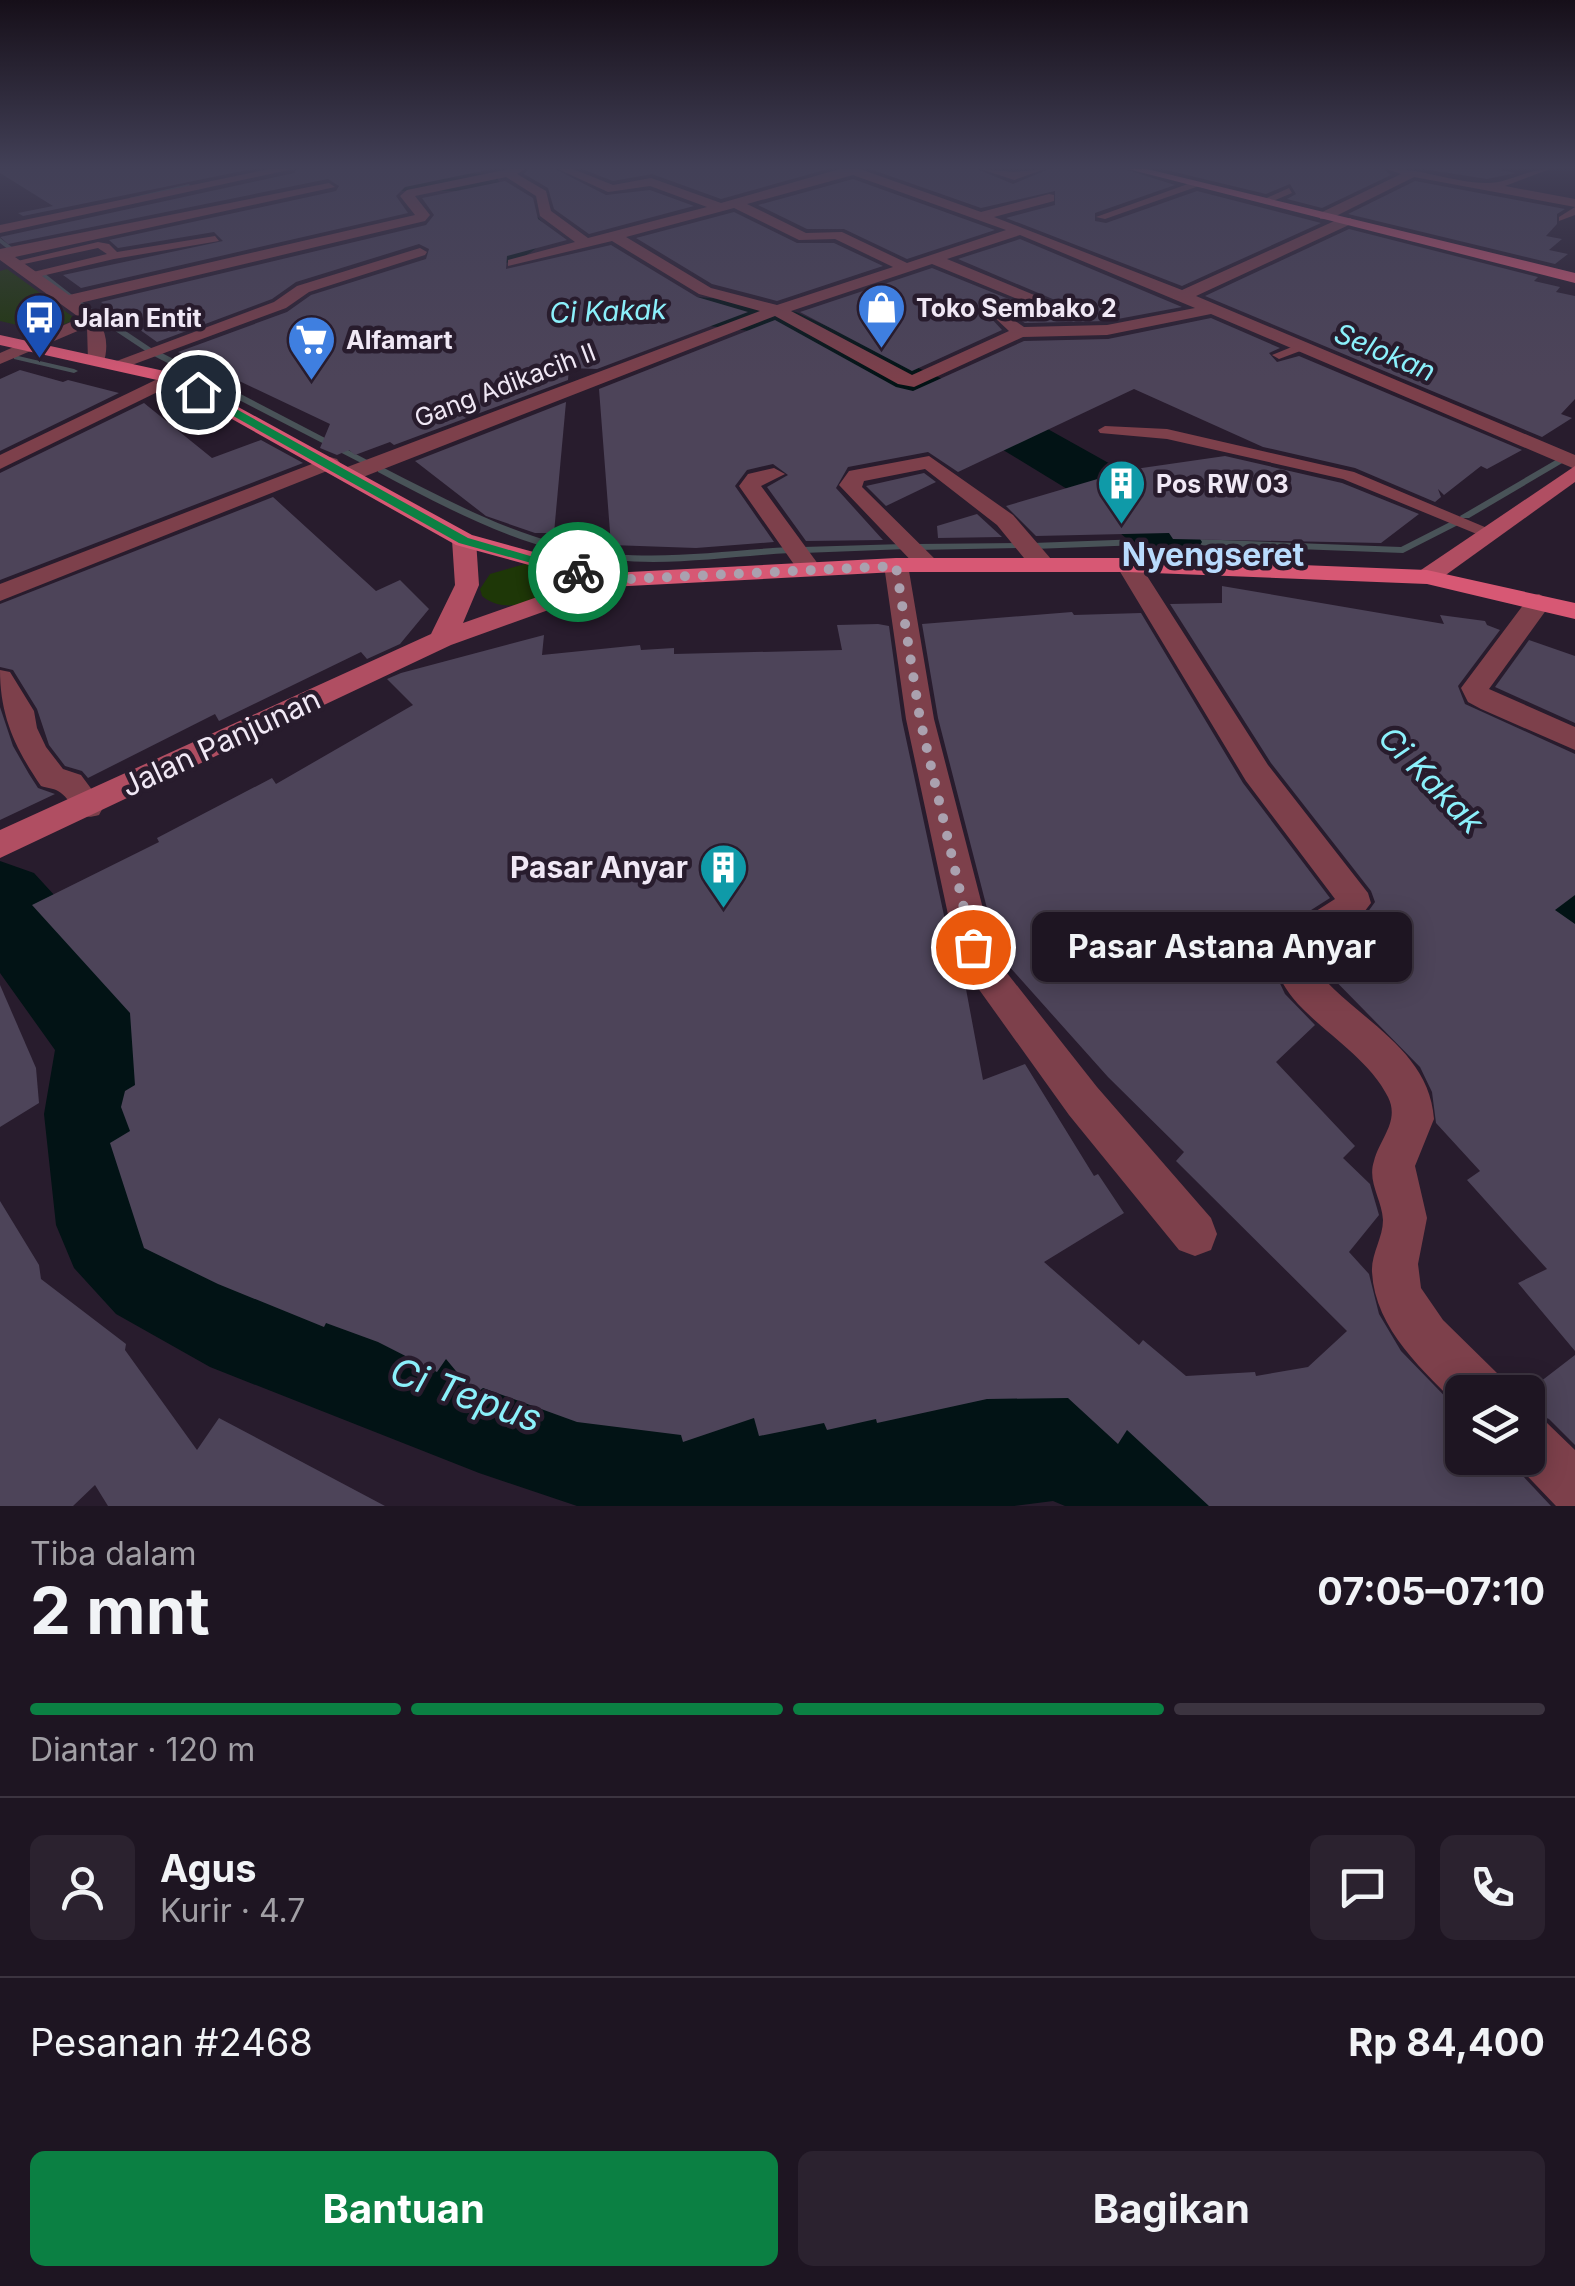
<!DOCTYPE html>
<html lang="id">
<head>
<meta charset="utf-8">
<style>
  body { margin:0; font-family:Inter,sans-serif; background:#2b222f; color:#f1f3f6; height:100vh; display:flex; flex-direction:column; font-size:38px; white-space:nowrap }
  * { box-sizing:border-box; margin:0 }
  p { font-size:32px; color:#a19fa5 }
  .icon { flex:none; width:55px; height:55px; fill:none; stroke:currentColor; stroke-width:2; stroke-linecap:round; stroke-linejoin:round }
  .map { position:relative; height:1506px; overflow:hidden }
  .panel { display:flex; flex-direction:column; background:#1e1522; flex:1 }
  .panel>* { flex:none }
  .controls { position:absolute; left:1445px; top:1375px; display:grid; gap:20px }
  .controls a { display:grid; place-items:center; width:100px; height:100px; border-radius:15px; background:#1e1522; box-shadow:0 5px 25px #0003,0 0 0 2px #3c3440; font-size:50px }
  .pin { position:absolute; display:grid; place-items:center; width:85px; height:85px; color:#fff; margin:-42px; border:5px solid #fff; border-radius:50%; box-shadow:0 2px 10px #0007 }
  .courier { position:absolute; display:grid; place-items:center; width:100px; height:100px; margin:-50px; border:8px solid #0b8043; border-radius:50%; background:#fff; color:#222; box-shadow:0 2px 12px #0007 }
  .bubble { position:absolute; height:70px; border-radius:15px; background:#1e1522; box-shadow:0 5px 25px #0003,0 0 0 2px #3c3440; font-size:32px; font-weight:700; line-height:70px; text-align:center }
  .headline em { font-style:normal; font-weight:700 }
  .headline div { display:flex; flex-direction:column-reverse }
  .headline { display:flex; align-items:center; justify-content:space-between; height:170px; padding:0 30px }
  h1 { font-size:65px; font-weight:700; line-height:75px }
  .bar { display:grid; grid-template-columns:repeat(4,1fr); gap:15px 10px; align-content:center; height:120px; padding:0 30px }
  .bar i { height:12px; border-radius:8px; background:#3c3440 }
  .bar .current { background:#0b8043 }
  .bar p { grid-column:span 4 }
  .line { display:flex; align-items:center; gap:25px; padding:0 30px; border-top:2px solid #3c3440 }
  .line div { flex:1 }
  .round { display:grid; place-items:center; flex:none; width:105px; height:105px; border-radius:15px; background:#2b222f }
  .button { display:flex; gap:20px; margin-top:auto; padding:20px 30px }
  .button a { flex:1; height:115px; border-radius:15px; background:#0b8043; color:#fff; font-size:40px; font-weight:700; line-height:115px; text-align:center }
  .button a+a { background:#2b222f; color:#f1f3f6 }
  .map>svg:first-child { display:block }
</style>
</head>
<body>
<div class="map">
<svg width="1575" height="1506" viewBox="0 0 1575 1506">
  <rect width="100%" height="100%" fill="#281c2d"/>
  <!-- green -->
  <g fill="#1e3707">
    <polygon points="7,269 76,319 47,332 0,321 0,271"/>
    <path d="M 525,564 L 536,566 L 550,576 L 550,584 C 536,606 502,613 482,596 L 480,589 L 490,574 Z"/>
  </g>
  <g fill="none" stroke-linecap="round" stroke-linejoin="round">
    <!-- stream -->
    <g fill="#495358" fill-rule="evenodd">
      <polygon points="189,184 191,187 132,200 129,198"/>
      <polygon points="0,238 17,251 17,253 13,253 0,243"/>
      <polygon points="40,273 44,273 76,298 154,350 147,352 70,301 40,275"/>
      <polygon points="154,352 160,352 373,463 365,465 154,356"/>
      <polygon points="14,355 74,369 78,371 74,373 14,359"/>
      <polygon points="1561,457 1564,458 1564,462 1469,518 1461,518 1460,516"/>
      <path d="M 378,468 L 384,468 C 457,505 531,546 614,554 C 673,559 732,550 791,547 L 796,550 L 791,553 C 732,556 673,566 614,560 C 529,553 452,511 378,472 Z"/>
      <polygon points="1454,520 1459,523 1458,525 1403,553 1169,544 1033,549 1028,546 1033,543 1169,538 1401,547"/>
      <polygon points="1018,543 1023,546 1022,548 917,550 912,547 917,544"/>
      <polygon points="903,544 908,547 907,549 803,553 798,550 803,547"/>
    </g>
    <!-- river -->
    <g fill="#021315" fill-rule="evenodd">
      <path d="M 333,169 L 495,174 L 512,207 L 538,217 L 550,233 C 535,255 508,269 481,262 L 475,254 L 481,246 L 509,232 L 484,222 L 470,191 L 397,191 L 337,176 Z"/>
      <polygon points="630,292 723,299 796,312 1028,418 1114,466 1193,528 1202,542 1193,556 1170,561 1147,556 1072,492 990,442 861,383 767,333 614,314 608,305 614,296"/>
      <polygon points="1480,797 1512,807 1575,861 1575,946 1515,923 1448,857 1435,832 1448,807"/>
      <polygon points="0,861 34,873 110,956 148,1006 164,1042 158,1114 172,1193 206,1224 286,1266 479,1335 652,1389 817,1388 1053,1361 1185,1412 1241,1454 1262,1506 1065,1506 1053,1501 1014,1506 577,1506 479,1473 210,1367 116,1314 74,1268 56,1225 44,1114 55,1050 0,973"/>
    </g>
  </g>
  <!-- building -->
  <g fill="#4d4459">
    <polygon points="0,169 252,169 23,216 18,213 53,206 0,173"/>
    <polygon points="297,169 492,169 405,187 396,196 408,213 81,288 63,275 223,241 214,232 118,248 109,240 336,191 339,186 328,179 8,244 0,237 294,173"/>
    <polygon points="528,169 555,169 606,195 650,190 694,206 589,234 554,209 548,188 524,174"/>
    <polygon points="582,169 828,169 721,199 652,174 613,181"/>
    <polygon points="870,169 977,169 1013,184 1049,169 1124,169 1175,185 1095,213 1095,221 1106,223 1197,191 1321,223 1182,286 1006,218 1055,205 1055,191 981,208"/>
    <polygon points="1162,169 1383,169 1391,175 1322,208 1287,199 1296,194 1290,184 1266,194"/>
    <polygon points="1423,169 1495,169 1516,173 1487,179"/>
    <polygon points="853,179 995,230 907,259 844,229 807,229 758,205"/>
    <polygon points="505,181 533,198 538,219 567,240 507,256 506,269 611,245 697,297 748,312 597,369 569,368 568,380 394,445 390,442 355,455 349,450 337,455 320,448 330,424 178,352 287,312 311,295 426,259 429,249 419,244 296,282 272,299 157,342 101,302 426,225 434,215 422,198"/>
    <polygon points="1415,181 1565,209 1557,214 1557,224 1546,236 1562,239 1549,250 1568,254 1555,264 1348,214"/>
    <polygon points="734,212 797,243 834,243 883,266 777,301 712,284 636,238"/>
    <polygon points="1349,229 1538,277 1534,281 1560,287 1556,292 1575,296 1575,399 1561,414 1572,418 1542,437 1205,296"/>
    <polygon points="1020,239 1182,307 1107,321 1025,323 1000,309 990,317 1002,330 912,371 800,312 932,268 1048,315 1064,315 1062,303 958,259"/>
    <polygon points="1211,318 1280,348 1269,353 1277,362 1299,356 1522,450 1487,469 1481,466 1444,495 1438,489 1441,497 1435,502 1355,468 1263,447 1134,389 958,472 928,452 848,467 836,488 883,540 806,541 767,487 788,475 773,464 747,470 735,486 774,542 696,548 611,545 599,389 775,320 896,387 913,391 1024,341 1108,339"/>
    <polygon points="20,370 63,382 68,380 119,393 0,451 0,379"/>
    <polygon points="566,402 554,533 535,533 486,516 415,461"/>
    <polygon points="144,403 212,458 261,440 303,463 0,580 0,473"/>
    <polygon points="1225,456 1342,483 1419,514 1381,543 1173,539 1169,533 1036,536 1006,506 1128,470"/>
    <polygon points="924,473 936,482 886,506 866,486"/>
    <polygon points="273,497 376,591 400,580 429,609 400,644 367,659 361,652 219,721 215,714 88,778 82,771 65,766 49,745 37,709 13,670 0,667 0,604"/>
    <polygon points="977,514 1002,537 938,538 937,526"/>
    <polygon points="1222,586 1444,624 1440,615 1485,621 1487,625 1500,630 1458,686 1465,704 1575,754 1575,895 1555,910 1575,924 1575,1351 1518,1283 1547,1269 1467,1180 1480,1171 1436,1123 1432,1092 1420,1067 1312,957 1354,931 1375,902 1371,891 1271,763 1170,604 1222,603"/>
    <polygon points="1072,612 1074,615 1141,613 1243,783 1330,898 1278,931 1264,950 1285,994 1315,1025 1276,1062 1355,1146 1343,1158 1370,1184 1379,1215 1349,1252 1369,1274 1379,1314 1401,1351 1462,1414 1462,1458 1506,1458 1551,1506 1209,1506 1127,1430 1118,1444 1068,1398 987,1399 877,1423 876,1419 827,1430 824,1423 759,1436 754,1418 683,1442 681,1435 577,1422 483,1388 475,1394 446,1359 437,1372 378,1342 326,1323 324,1327 218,1284 144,1248 110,1143 130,1131 121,1107 125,1091 135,1085 130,1013 32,905 159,842 157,838 272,778 276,784 413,705 387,679 401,673 544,635 542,655 640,645 641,650 674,648 674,654 842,650 837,625 878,624 889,626 902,720 951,948 963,973 983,1080 1025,1064 1094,1176 1098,1174 1124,1213 1044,1262 1139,1345 1143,1340 1186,1376 1255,1372 1256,1376 1308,1367 1347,1331 1176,1161 1184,1152 1108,1077 999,955 938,718 922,624"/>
    <polygon points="1529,640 1575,656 1575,723 1495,687"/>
    <polygon points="0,707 13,746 29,774 38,788 55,794 0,820"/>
    <polygon points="0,985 36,1068 39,1103 0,1127"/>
    <polygon points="0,1201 39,1265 41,1279 126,1344 125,1350 197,1450 219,1418 385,1506 108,1506 95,1485 73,1506 0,1506"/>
    <polygon points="1575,1355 1575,1445 1549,1419 1528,1410 1527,1392"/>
  </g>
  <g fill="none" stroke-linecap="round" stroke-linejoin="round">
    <!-- lane -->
    <g fill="#7d404b" fill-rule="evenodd">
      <polygon points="1196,181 1199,186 1105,219 1096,217"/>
      <polygon points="1289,188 1292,193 1268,203 1260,201"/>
      <polygon points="1575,207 1575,215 1559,221 1559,217"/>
      <polygon points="215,236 219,241 114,259 33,278 29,273 107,254 98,248 15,266 9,263 98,242 109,244 117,252"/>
      <polygon points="1299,344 1311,347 1279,359 1272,355"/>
      <polygon points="1105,426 1167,429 1354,472 1499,533 1496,537 1484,537 1343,479 1167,439 1100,433 1098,430"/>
    </g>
    <!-- street -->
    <g fill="#7d404b" fill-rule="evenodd">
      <polygon points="269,169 293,169 0,233 0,225"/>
      <path d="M 509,169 L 525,169 L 517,174 L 546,191 L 551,211 L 588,238 L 707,207 L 650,186 L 608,192 L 558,169 L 573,169 L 613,185 L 651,178 L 721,203 L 840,169 L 860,169 L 981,212 L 1049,194 L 1054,195 L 1054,201 L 994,217 L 1182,290 L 1341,218 L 1351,218 L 1351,224 L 1196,296 L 1575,455 L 1575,469 L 1211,314 L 1107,335 L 1023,337 L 914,387 L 898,384 L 775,316 L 358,479 L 342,479 L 339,474 L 342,469 L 760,311 L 699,294 L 612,241 L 508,266 L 508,260 L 575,242 L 540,216 L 536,196 L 506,177 L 415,196 L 430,215 L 425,221 L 80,303 C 102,319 112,337 103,365 L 97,366 L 88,361 L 87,327 L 0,364 L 0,353 L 80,318 L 0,260 L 0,249 L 329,183 L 335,187 L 15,257 L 69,295 L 415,215 L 400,196 L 407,190 ZM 853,175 L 1006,230 L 907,263 L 842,232 L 806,233 L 747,204 ZM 734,208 L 799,240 L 835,239 L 893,267 L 777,305 L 711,288 L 626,237 ZM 1020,235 L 1195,308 L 1107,325 L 1024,327 L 1002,312 L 994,317 L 1009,331 L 912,375 L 791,311 L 932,264 L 1049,312 L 1061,312 L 1061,306 L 947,259 Z"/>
      <polygon points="981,169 1014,172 1045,169 1014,180"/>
      <path d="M 1387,169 C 1423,168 1449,182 1487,183 C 1508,183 1528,169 1550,169 L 1505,186 L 1575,199 L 1575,207 L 1414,177 L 1330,219 L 1320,219 L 1320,213 L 1401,174 Z"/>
      <polygon points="420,248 427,252 425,255 309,292 286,308 121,369 109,369 106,365 274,302 297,286"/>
      <polygon points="172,372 178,374 178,382 0,469 0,455"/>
      <polygon points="929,456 1013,515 1051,559 1054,564 1051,569 1033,569 997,525 925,469 864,481 862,487 941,565 938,570 920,570 839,485 849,471"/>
      <polygon points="330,457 337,459 340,463 337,467 0,601 0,584"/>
      <polygon points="774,468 785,474 761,486 821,568 818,573 800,573 739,486 748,474"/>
      <polygon points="896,558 908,565 934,719 996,959 1097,1087 1211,1218 1217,1234 1211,1250 1195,1256 1179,1250 1069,1115 965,970 955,947 906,719 884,565"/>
      <path d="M 1128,558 L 1140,565 L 1268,765 L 1368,893 L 1371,903 L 1352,928 L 1306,956 C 1342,1014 1429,1042 1434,1119 L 1415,1166 L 1427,1218 L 1418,1264 L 1421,1288 L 1443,1320 L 1498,1374 L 1505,1392 L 1462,1392 L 1462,1410 C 1425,1372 1375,1330 1372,1272 C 1371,1254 1383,1238 1383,1220 C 1382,1199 1367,1182 1374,1161 C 1380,1138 1400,1121 1388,1097 C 1369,1059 1327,1035 1298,1004 C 1284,989 1276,971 1267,952 L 1280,934 L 1335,899 L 1246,781 L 1116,565 Z"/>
      <polygon points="1539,594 1552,602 1489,689 1575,727 1575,750 1481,709 1468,702 1461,688 1530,596"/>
      <path d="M 0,670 L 10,672 L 34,711 L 37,728 L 46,747 L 63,769 L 81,775 L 104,806 L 99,815 C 73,823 76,802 58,791 C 53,788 47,788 41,786 C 15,748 0,716 0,670 Z"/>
      <polygon points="1528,1414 1546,1422 1575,1450 1575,1506 1556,1506 1510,1458 1528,1458"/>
    </g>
    <!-- secondary -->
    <g fill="#b04e62" fill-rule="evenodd">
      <polygon points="1575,466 1575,482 1436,582 1418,582 1415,577 1418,572"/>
      <polygon points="464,533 476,540 479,585 463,623 600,575 609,573 621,580 618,585 451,645 0,858 0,830 431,634 455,585 452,540"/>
    </g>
    <!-- primary -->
    <g fill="#d75874" fill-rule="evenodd">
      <polygon points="1128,169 1147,169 1575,273 1575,283"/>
      <polygon points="0,335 178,374 472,535 610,573 896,558 1128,558 1427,570 1575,603 1575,619 1427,584 1128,572 896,572 609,587 456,545 166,382 0,345"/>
    </g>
  </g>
  <!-- sky -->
  <linearGradient id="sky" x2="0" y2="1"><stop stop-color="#160f19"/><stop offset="0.44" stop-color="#424057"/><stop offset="1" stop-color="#424057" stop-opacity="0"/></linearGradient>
  <rect width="1575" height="380" fill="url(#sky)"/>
  <!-- route -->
  <polygon fill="#0b8043" points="194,390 202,390 468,538 585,572 578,576 459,543 194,394"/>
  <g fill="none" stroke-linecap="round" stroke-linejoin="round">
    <!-- done -->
    <polyline stroke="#aaa1af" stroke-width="10" stroke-dasharray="0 18" points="578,572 609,580 896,566 920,719 973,947"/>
  </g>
  <!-- icons -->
  <defs>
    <symbol id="shop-pin" viewBox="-11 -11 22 30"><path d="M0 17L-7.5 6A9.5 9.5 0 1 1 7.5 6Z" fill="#3f7fe0" stroke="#281c2d"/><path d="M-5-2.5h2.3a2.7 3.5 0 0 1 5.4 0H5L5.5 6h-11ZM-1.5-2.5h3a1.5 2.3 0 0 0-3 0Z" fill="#fff"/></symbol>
    <symbol id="bus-pin" viewBox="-11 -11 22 30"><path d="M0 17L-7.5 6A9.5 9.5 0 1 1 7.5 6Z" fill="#1a4fb4" stroke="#281c2d"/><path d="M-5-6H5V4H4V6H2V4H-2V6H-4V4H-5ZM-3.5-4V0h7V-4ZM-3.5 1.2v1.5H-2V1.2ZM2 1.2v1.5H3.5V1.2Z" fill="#fff"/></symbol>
    <symbol id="supermarket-pin" viewBox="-11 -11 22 30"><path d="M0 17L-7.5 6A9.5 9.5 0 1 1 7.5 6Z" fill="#3f7fe0" stroke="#281c2d"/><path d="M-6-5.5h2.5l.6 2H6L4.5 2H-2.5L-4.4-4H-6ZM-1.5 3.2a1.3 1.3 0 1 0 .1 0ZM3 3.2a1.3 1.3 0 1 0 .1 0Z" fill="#fff"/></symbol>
    <symbol id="building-pin" viewBox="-11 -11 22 30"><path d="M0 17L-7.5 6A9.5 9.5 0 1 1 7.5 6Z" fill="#0f9aa8" stroke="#281c2d"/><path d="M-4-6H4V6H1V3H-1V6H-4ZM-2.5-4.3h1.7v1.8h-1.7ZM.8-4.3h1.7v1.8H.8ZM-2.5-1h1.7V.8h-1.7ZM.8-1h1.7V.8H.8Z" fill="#fff"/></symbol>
  </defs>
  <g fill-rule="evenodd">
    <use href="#shop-pin" x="854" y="280" width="55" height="75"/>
    <use href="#bus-pin" x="12" y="290" width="55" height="75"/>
    <use href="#supermarket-pin" x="284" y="312" width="55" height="75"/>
    <use href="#building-pin" x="1094" y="456" width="55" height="75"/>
    <use href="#building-pin" x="696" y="840" width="55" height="75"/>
  </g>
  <g text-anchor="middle" stroke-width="9" stroke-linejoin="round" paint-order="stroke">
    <!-- far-poi labels -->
    <g font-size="25" font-weight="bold" fill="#f0e8f5" stroke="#281c2d" text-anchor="start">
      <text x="916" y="317">Toko Sembako 2</text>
      <text x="74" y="327">Jalan Entit</text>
      <text x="346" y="349">Alfamart</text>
      <text x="1156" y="493">Pos RW 03</text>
    </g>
    <!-- far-street labels -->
    <g font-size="25" fill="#f0e8f5" stroke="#281c2d">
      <text transform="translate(505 385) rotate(-21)" y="9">Gang Adikacih II</text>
    </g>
    <!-- far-water labels -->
    <g font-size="28" font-style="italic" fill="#8bf0fb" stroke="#281c2d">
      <text transform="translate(608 311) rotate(-2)" y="10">Ci Kakak</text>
      <text transform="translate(1385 352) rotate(23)" y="10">Selokan</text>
    </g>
    <!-- street labels -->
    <g font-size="30" fill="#f0e8f5" stroke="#281c2d">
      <text transform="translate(221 743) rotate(-25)" y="10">Jalan Panjunan</text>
    </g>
    <!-- poi labels -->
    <g font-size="30" font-weight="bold" fill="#f0e8f5" stroke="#281c2d" text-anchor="end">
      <text x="688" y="878">Pasar Anyar</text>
    </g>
    <!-- far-district labels -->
    <g font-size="32" font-weight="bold" fill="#b8dbfd" stroke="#281c2d">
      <text x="1213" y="566">Nyengseret</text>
    </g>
    <!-- water labels -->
    <g font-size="32" font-style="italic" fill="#8bf0fb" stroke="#281c2d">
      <text transform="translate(1431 780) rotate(46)" y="11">Ci Kakak</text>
    </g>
    <!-- near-water labels -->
    <g font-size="38" font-style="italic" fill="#8bf0fb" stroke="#281c2d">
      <text transform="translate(466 1395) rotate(19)" y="13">Ci Tepus</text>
    </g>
  </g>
</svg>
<div class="controls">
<a><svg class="icon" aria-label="layers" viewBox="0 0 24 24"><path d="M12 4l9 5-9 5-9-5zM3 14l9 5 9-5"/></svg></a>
</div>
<div class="pin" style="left:973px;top:947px;background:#ea580c"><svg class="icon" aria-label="bag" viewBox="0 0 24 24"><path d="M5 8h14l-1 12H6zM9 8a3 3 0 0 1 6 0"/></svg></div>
<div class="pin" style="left:198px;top:392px;background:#1f2937"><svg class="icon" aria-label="home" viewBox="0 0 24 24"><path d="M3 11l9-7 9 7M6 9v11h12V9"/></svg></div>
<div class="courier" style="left:578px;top:572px"><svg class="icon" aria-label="bike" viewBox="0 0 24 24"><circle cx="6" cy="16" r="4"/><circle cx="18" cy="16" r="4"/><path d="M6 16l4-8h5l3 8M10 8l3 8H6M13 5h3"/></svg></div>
<div class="bubble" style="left:1032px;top:912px;width:380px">Pasar Astana Anyar</div>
</div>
<section class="panel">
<div class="headline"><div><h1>2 mnt</h1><p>Tiba dalam</p></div><em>07:05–07:10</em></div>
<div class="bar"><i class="current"></i><i class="current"></i><i class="current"></i><i></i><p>Diantar · 120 m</p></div>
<div class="line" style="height:180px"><a class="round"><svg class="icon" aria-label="person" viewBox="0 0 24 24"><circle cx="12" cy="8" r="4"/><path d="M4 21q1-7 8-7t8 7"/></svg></a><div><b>Agus</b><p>Kurir · 4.7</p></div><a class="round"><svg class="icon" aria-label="chat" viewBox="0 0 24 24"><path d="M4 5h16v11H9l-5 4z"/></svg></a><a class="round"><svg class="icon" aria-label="phone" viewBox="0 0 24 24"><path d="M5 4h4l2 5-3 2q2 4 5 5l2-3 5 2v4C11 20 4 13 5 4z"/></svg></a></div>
<div class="line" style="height:130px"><div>Pesanan #2468</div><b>Rp 84,400</b></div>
<div class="button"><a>Bantuan</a><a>Bagikan</a></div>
</section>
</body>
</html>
